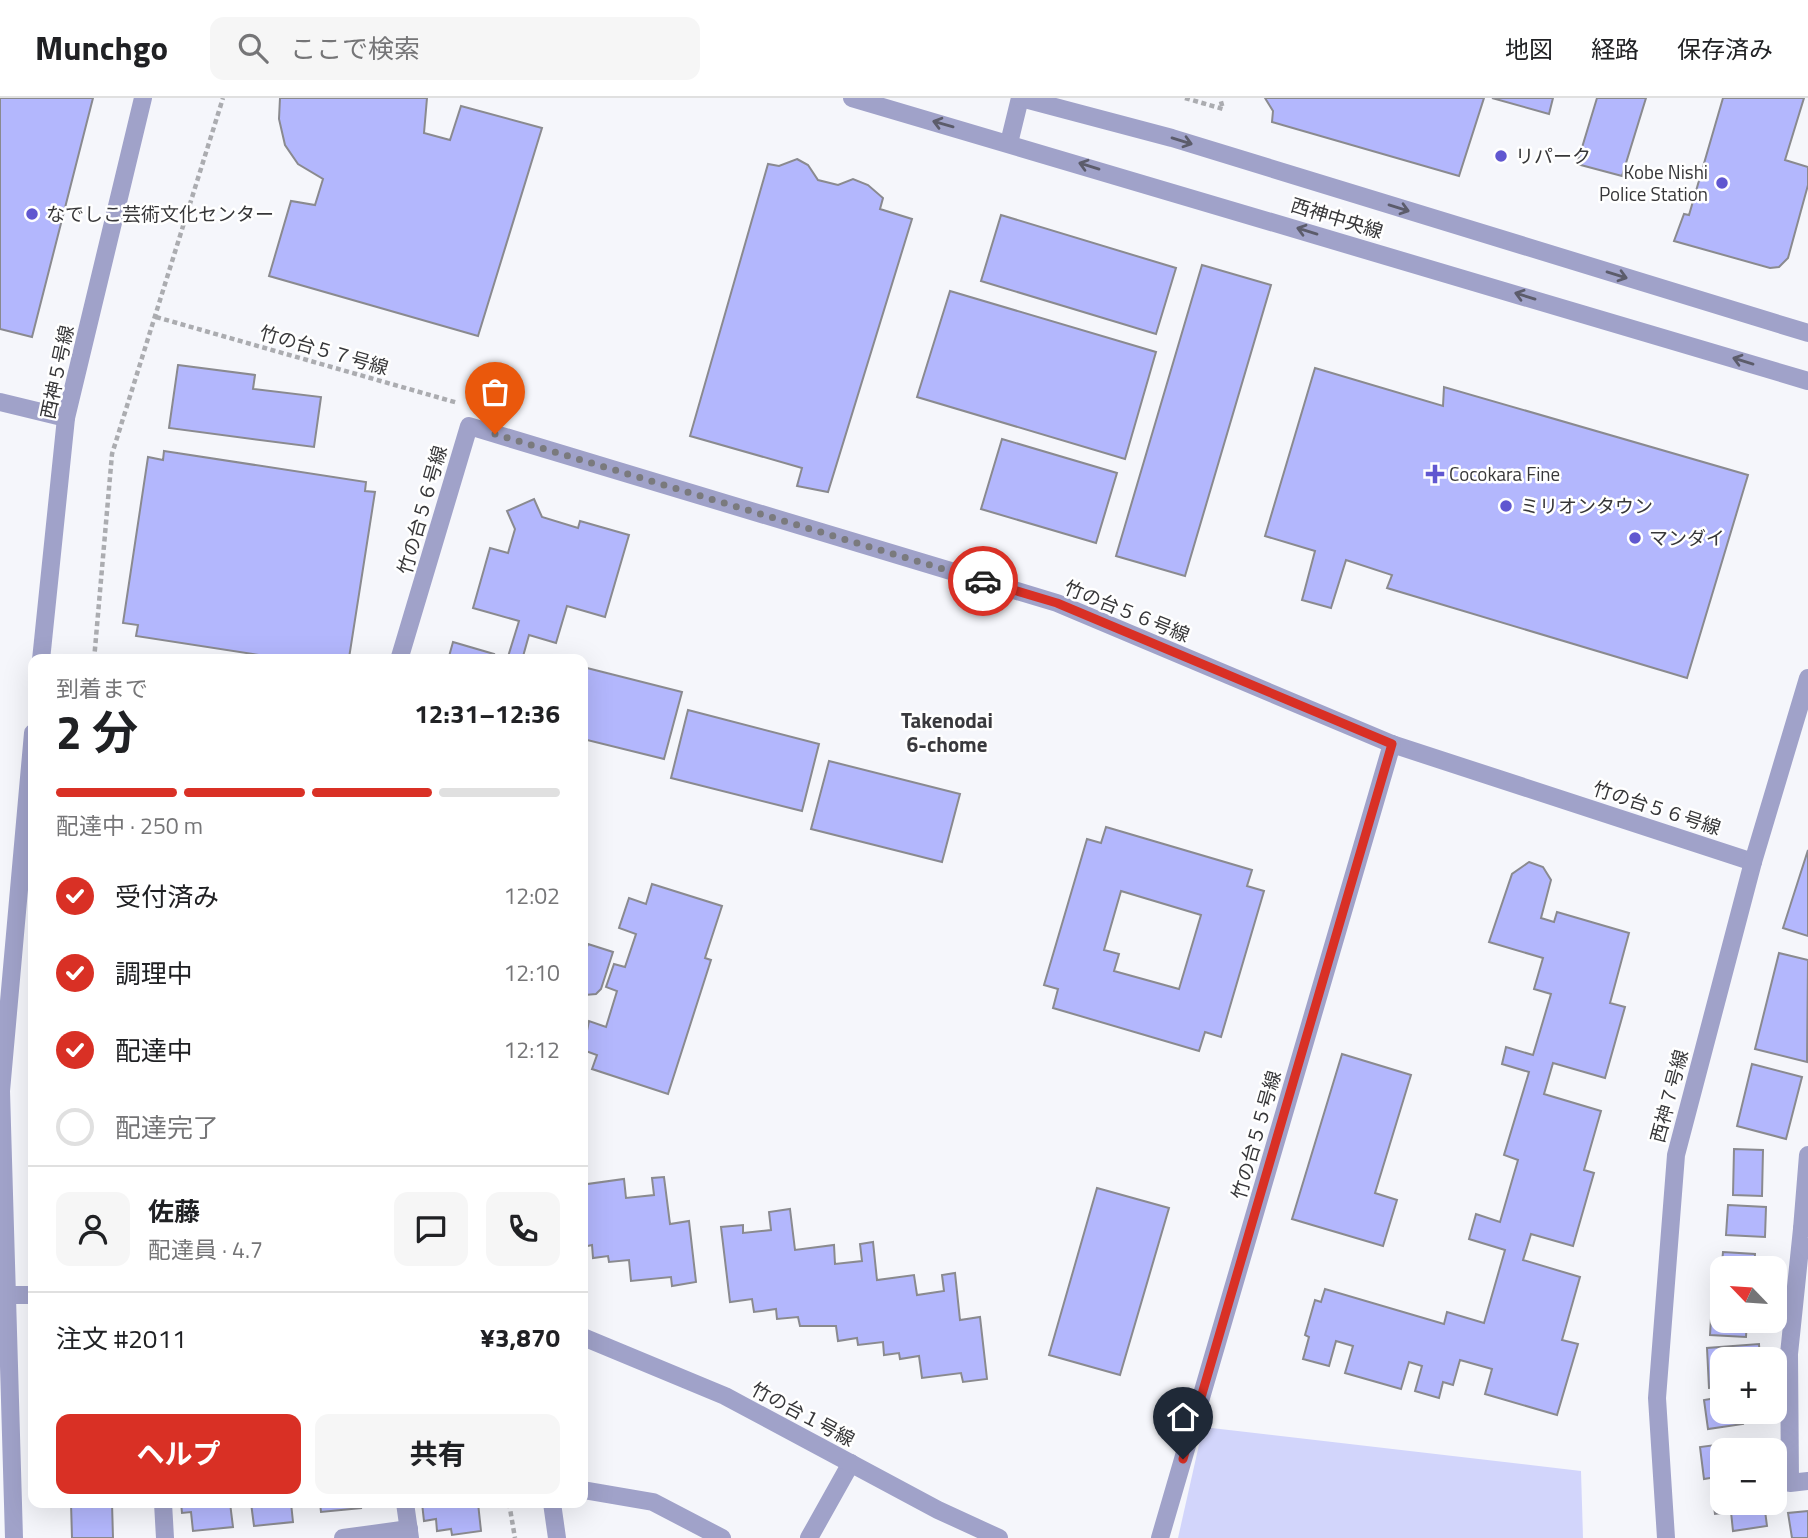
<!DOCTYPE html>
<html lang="ja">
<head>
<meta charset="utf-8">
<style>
  body { margin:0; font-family:"Titillium Web","Noto Sans JP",sans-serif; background:#f6f6f6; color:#202124; height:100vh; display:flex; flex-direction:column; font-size:26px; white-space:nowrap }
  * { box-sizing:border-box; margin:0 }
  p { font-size:23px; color:#757577 }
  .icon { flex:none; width:38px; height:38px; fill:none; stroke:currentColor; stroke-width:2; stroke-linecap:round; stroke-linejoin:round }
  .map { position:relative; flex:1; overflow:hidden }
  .details { position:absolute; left:28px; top:556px; width:560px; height:854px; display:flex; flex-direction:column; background:#fff; border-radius:14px; box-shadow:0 7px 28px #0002 }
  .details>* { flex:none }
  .needle { width:46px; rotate:295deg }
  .fabs { position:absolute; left:1710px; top:1158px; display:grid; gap:14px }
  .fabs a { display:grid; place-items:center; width:77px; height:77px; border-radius:14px; background:#fff; box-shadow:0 7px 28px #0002; font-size:35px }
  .pin { position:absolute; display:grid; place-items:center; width:60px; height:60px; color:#fff; margin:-72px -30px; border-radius:50% 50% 50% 0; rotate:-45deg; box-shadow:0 0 7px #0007 }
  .pin .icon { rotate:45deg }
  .courier { position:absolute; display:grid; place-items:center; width:70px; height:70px; margin:-35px; border:5px solid #d93025; border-radius:50%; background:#fff; color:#222; box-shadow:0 2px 9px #0007 }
  .overview em { font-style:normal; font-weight:700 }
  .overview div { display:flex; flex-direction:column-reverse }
  .overview { display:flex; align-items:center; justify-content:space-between; height:119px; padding:0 28px }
  h1 { font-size:46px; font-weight:700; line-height:52px }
  .bar { display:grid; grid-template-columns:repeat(4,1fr); gap:10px 7px; align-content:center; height:84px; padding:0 28px }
  .bar i { height:9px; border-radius:5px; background:#e0e0e0 }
  .bar .on { background:#d93025 }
  .bar p { grid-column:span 4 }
  .line { display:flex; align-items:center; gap:18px; padding:0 28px; border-top:2px solid #e0e0e0 }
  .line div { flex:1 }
  .round { display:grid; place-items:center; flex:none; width:74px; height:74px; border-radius:14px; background:#f6f6f6 }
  ol { padding:0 28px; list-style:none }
  li { display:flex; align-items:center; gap:21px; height:77px }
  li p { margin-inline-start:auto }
  li .icon { padding:7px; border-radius:50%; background:#d93025; color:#fff; stroke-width:4 }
  li:last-child { color:#757577 }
  li i { width:38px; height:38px; border:4px solid #e0e0e0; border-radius:50% }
  .primary-button { display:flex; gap:14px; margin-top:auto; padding:14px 28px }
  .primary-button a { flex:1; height:80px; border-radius:14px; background:#d93025; color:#fff; font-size:28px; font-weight:700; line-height:80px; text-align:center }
  .primary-button a+a { background:#f6f6f6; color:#202124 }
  header { display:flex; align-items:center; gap:42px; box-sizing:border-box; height:98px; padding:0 35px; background:#fff; border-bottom:2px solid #e0e0e0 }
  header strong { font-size:33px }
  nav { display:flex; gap:38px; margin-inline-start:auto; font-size:24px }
  .search { width:490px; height:63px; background:#f6f6f6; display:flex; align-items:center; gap:18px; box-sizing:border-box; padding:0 24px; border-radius:14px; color:#757577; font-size:26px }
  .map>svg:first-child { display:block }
</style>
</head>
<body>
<header>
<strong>Munchgo</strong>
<div class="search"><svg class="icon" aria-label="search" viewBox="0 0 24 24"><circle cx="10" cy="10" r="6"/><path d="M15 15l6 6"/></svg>ここで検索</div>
<nav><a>地図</a><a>経路</a><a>保存済み</a></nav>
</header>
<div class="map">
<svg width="1808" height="1440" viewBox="0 0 1808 1440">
  <rect width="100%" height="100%" fill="#f5f6fb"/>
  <!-- green -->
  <polygon fill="#d2d5fb" points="1203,1329 1581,1373 1583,1440 1178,1440"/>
  <!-- building -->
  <g fill="#b3b7fd" stroke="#8a8a8f" stroke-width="2" fill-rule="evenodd">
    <polygon points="0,0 93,0 32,239 0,231"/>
    <polygon points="280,0 427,0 424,35 450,42 461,8 542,30 478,238 269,178 291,103 315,107 323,81 298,66 285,47 279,21"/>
    <polygon points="1265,0 1484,0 1459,78 1272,24 1273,13"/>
    <polygon points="1492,0 1553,0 1549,16"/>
    <polygon points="1597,0 1646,0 1622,78 1577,66"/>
    <polygon points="1723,0 1804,0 1785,62 1808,69 1808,87 1788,160 1779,169 1770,170 1674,143 1684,116 1689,117"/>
    <polygon points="797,61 808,67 818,82 838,87 853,81 868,87 883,100 880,111 912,121 828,394 797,388 802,370 690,338 768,66 779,68"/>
    <polygon points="1001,117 1176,170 1156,236 981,183"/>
    <polygon points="1202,167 1271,187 1185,478 1116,458"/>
    <polygon points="950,193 1156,254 1125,361 917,299"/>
    <polygon points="178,267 255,277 253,291 321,299 314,349 169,330"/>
    <polygon points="1315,270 1443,308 1444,289 1748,377 1687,580 1387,490 1392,477 1346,462 1331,510 1302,502 1315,453 1265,438"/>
    <polygon points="1002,341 1117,375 1096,445 981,411"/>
    <polygon points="164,353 366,384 365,393 375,394 349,560 292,562 136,538 138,527 123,525 148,359 163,362"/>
    <polygon points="534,401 542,419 578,430 580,423 629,437 605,519 567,508 556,545 529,537 522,562 507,562 519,523 473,510 490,450 508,455 515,431 507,413"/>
    <polygon points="453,544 494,556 492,562 448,562"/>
    <polygon points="583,569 682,594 664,661 583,641"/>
    <polygon points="688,612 819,646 802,713 671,680"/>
    <polygon points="829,663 960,696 942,764 811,731"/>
    <path d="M 1106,729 L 1252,772 L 1247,788 L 1264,793 L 1221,939 L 1205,934 L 1199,953 L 1053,910 L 1058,891 L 1044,887 L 1087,741 L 1101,745 ZM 1121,793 L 1201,817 L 1179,891 L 1114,873 L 1119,856 L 1104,852 Z"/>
    <polygon points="1808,752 1808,838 1783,830"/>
    <polygon points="1529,764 1543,769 1551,782 1541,820 1554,824 1557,814 1629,835 1610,905 1625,909 1605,980 1553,965 1544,996 1601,1013 1584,1072 1594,1075 1573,1148 1531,1136 1523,1162 1580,1179 1562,1242 1578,1246 1557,1317 1485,1296 1492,1271 1460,1262 1453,1287 1443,1284 1439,1300 1415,1293 1422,1268 1409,1264 1401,1291 1345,1275 1353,1248 1336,1243 1329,1268 1303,1261 1309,1239 1305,1237 1315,1202 1321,1204 1325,1191 1444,1226 1447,1214 1484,1225 1505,1152 1469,1141 1476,1116 1500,1124 1518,1062 1504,1057 1529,974 1502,966 1506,949 1533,957 1551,896 1534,891 1543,860 1489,844 1512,776"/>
    <polygon points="652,786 722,808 705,860 711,862 668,996 592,971 597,957 583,952 589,923 606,929 617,893 606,889 614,866 625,869 636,836 619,830 629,800 646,806"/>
    <polygon points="588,846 613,854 601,891 596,896 585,897 583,895 583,862"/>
    <polygon points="1779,855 1808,862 1807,964 1755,951"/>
    <polygon points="1342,956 1411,977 1375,1095 1397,1102 1383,1148 1292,1121"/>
    <polygon points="1752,966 1802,979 1786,1041 1737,1028"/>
    <polygon points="583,1048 587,1086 624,1081 626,1100 654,1097 652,1080 664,1079 670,1126 689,1123 696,1184 672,1188 671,1179 631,1183 629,1162 609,1164 608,1158 593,1160 592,1147 583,1149"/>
    <polygon points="1734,1051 1763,1052 1762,1098 1733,1097"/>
    <polygon points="1097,1090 1169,1110 1120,1277 1049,1257"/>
    <polygon points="1728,1107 1766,1109 1765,1139 1726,1137"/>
    <polygon points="790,1111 795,1152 834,1147 835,1166 862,1163 860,1146 873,1144 877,1182 914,1177 917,1197 944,1193 942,1177 955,1175 960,1222 980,1219 987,1281 963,1284 961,1275 922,1280 919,1258 900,1261 899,1255 884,1257 883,1244 858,1247 857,1240 838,1243 836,1228 800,1228 798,1219 777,1221 776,1211 754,1214 752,1201 730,1204 721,1129 743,1127 743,1135 771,1132 769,1114"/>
    <polygon points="1723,1154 1755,1156 1754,1171 1722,1171 1720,1188"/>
    <polygon points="1712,1203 1722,1204 1722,1223 1747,1223 1746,1239 1710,1237"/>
    <polygon points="1759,1246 1760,1262 1722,1262 1722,1289 1709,1290 1707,1250"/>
    <polygon points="1722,1299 1722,1314 1741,1314 1743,1326 1708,1331 1704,1302"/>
    <polygon points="1738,1344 1739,1353 1722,1353 1722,1378 1704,1381 1700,1349"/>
    <polygon points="1722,1392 1722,1405 1764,1405 1767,1428 1733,1433 1731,1414 1715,1416 1712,1394"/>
    <polygon points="71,1405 112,1405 113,1440 72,1440"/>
    <polygon points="181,1405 230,1405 233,1429 193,1433 191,1414 182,1415"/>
    <polygon points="251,1405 291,1405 293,1424 254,1428"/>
    <polygon points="320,1405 360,1405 361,1410 321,1414"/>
    <polygon points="422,1405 478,1405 481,1433 452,1437 451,1431 437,1433 436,1421 424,1423"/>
    <polygon points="1808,1413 1808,1440 1792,1440 1788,1415"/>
  </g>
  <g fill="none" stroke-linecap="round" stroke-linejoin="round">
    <!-- path -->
    <g stroke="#abacb0" stroke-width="4.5" stroke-dasharray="5 3.5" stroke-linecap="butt">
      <polyline points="1185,0 1223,11 1220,0"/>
      <polyline points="156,219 458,305"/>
      <polyline points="94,562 112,356 223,0"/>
      <polyline points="509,1405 515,1440"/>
    </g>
    <!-- service -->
    <polyline stroke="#a0a2c9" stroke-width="18" points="1009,45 1020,0"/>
    <!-- minor -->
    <g stroke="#a0a2c9" stroke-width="18">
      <polyline points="1808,1130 1802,1131 1789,1256 1790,1385 1808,1383"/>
      <polyline points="1802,1131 1808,1057"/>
      <polyline points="583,1392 653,1404 722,1440"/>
      <polyline points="163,1405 165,1440"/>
      <polyline points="405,1405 410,1440"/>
      <polyline points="552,1405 557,1440"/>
      <polyline points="343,1440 409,1431"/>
      <polyline points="809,1440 851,1365"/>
    </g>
    <!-- tertiary -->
    <g stroke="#a0a2c9" stroke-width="18">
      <polyline points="852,0 1808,283"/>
      <polyline points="1021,0 1172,40 1808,235"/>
      <polyline points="0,304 66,320"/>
      <polyline points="41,562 66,320 143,0"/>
      <polyline points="399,562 469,328 1057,505 1392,646 1753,764"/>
      <polyline points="0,1197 33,1197"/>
      <polyline points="583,1239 725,1298 938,1412 999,1440"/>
      <polyline points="14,1440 1,993 33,635"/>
      <polyline points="1160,1440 1392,646"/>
      <polyline points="1666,1440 1657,1300 1676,1057 1753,764 1808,580"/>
    </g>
  </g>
  <!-- one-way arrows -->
  <defs><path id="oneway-shaft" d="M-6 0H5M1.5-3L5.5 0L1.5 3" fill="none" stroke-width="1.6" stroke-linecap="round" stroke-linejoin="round" transform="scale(1.75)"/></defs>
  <g stroke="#5c5c6b">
    <use href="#oneway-shaft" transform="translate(943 26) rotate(-164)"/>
    <use href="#oneway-shaft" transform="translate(1182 43) rotate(17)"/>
    <use href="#oneway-shaft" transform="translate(1089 68) rotate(-163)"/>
    <use href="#oneway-shaft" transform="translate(1399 110) rotate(17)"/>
    <use href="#oneway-shaft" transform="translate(1307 133) rotate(-163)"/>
    <use href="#oneway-shaft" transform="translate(1617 177) rotate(17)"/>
    <use href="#oneway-shaft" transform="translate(1525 198) rotate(-163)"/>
    <use href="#oneway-shaft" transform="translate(1743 263) rotate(-163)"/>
  </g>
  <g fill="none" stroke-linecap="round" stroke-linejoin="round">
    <!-- done -->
    <polyline stroke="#7a7a7d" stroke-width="7" stroke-dasharray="0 12.6" points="495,336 983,483"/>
    <!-- route -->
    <polyline stroke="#d93025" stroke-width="9" points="983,483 1057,505 1392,646 1183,1361"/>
  </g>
  <!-- markers -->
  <g fill="#6057d0" stroke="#fff" stroke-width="2.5">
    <circle cx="1501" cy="58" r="7"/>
    <circle cx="1722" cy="85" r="7"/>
    <circle cx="32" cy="116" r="7"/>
    <path d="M1431.5 365.5h7v7h7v7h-7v7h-7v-7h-7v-7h7z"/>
    <circle cx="1506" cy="408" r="7"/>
    <circle cx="1635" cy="440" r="7"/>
  </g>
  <g text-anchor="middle" stroke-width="5" stroke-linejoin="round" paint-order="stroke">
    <!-- poi labels -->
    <g font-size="19" fill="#373739" stroke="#fff" text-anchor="start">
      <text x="1515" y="65">リパーク</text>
      <text x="1708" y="81" text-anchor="end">Kobe Nishi<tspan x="1708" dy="22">Police Station</tspan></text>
      <text x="46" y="123">なでしこ芸術文化センター</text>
      <text x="1449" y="383">Cocokara Fine</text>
      <text x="1520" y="415">ミリオンタウン</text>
      <text x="1649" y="447">マンダイ</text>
    </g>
    <!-- street labels -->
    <g font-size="19" fill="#373739" stroke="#fff">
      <text transform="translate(1337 120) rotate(17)" y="7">西神中央線</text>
      <text transform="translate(324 252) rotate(16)" y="7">竹の台５７号線</text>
      <text transform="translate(57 274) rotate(-78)" y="7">西神５号線</text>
      <text transform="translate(422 412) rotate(-74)" y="7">竹の台５６号線</text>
      <text transform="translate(1127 513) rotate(22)" y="7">竹の台５６号線</text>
      <text transform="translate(1657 710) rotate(18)" y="7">竹の台５６号線</text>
      <text transform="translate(1669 998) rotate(-75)" y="7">西神７号線</text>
      <text transform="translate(1256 1037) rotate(-74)" y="7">竹の台５５号線</text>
      <text transform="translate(803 1316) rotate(28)" y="7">竹の台１号線</text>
    </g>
    <!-- neighbourhood labels -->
    <g font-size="21" font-weight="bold" fill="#39393d" stroke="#fff">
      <text x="947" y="630">Takenodai<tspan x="947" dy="24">6-chome</tspan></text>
    </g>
  </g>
</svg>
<div class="fabs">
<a><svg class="needle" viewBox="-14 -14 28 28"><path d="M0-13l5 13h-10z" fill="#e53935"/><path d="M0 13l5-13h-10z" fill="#757577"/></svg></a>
<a>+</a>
<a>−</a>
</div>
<div class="pin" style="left:495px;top:336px;background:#ea580c"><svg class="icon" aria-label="bag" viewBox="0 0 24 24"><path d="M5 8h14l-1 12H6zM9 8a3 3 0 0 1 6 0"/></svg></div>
<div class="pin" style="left:1183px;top:1361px;background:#1f2937"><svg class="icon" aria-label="home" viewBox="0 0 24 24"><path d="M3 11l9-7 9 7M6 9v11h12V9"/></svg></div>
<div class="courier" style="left:983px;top:483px"><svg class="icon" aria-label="car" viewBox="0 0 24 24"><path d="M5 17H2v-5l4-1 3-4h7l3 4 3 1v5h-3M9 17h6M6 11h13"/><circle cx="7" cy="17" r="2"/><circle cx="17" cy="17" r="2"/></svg></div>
<section class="details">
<div class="overview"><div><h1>2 分</h1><p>到着まで</p></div><em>12:31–12:36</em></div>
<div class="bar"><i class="on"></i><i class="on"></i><i class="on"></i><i></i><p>配達中 · 250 m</p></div>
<ol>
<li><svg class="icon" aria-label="check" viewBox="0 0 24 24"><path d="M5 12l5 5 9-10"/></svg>受付済み<p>12:02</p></li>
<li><svg class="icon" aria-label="check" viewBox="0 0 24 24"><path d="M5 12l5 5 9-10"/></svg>調理中<p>12:10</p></li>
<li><svg class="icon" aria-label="check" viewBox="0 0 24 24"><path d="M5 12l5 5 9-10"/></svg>配達中<p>12:12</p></li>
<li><i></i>配達完了</li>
</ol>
<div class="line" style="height:126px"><a class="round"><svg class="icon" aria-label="person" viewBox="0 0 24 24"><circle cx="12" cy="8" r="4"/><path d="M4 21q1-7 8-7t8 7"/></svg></a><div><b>佐藤</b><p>配達員 · 4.7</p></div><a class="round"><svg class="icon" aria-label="chat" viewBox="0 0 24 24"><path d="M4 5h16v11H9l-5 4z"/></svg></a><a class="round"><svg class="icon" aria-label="phone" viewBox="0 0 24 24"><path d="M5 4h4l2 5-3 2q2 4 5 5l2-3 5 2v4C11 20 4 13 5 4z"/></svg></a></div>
<div class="line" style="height:91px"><div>注文 #2011</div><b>¥3,870</b></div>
<div class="primary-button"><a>ヘルプ</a><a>共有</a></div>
</section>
</div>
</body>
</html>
